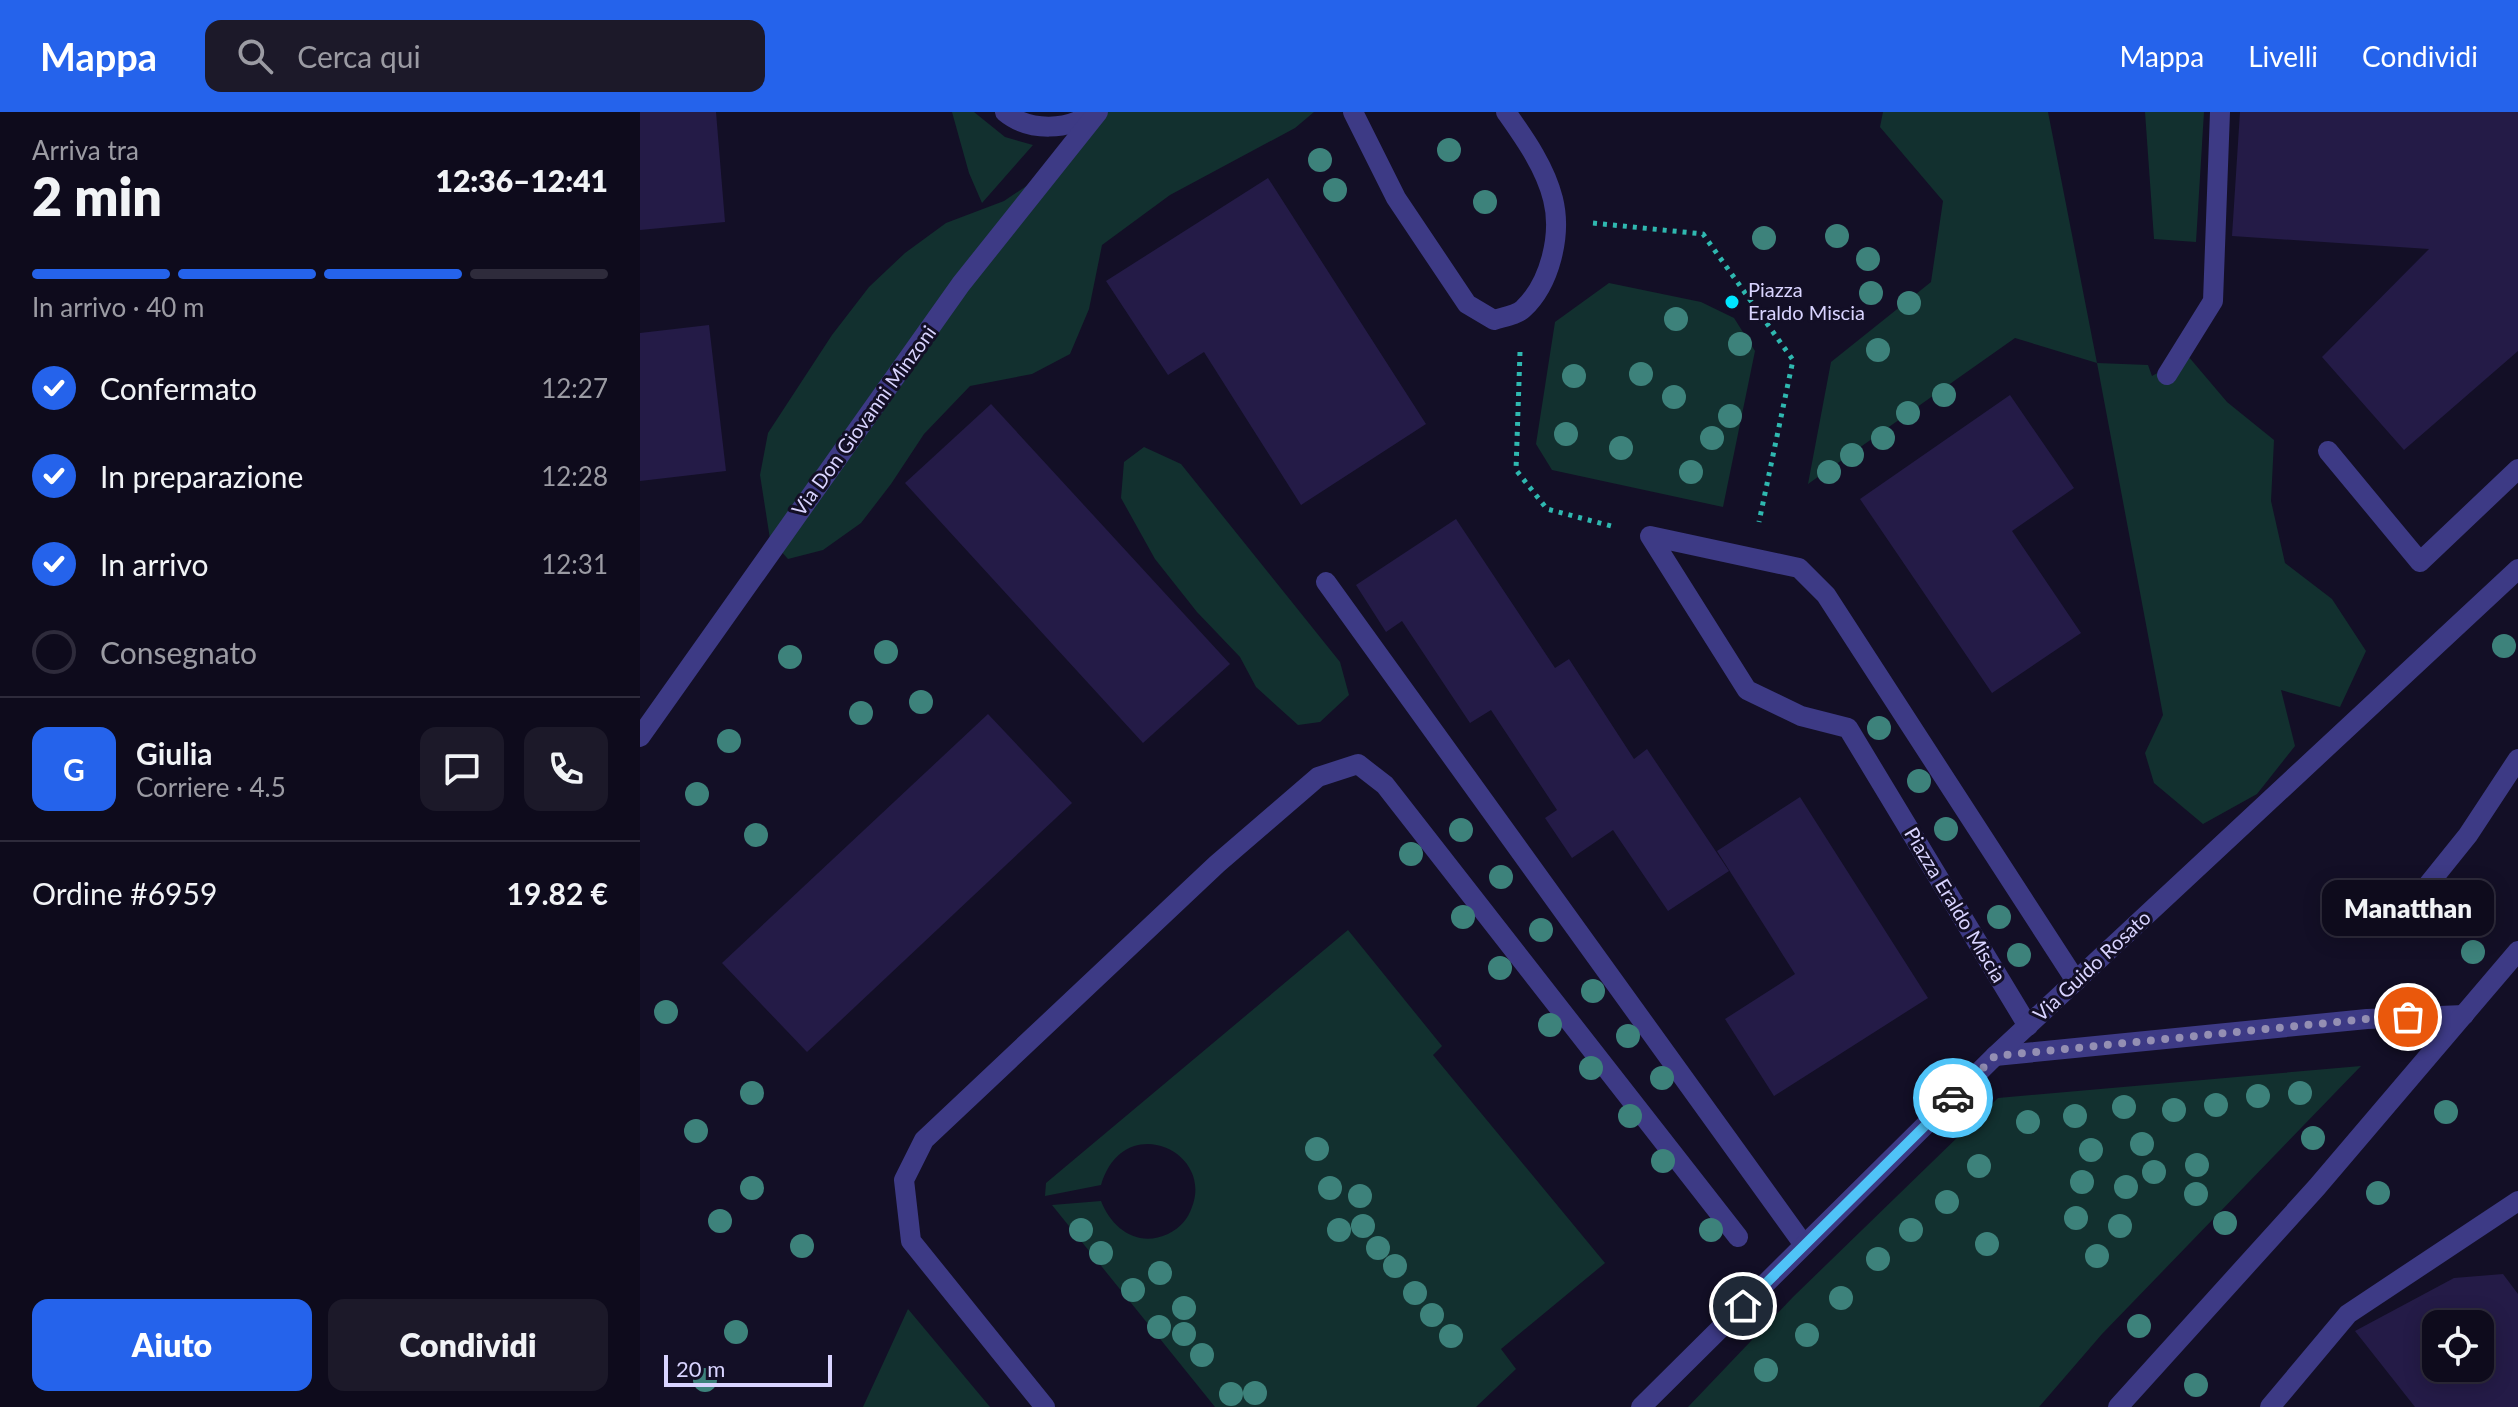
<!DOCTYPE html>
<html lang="it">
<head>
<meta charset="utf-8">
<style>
  body { margin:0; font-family:Lato,sans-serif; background:#1c1929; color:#f1f3f6; height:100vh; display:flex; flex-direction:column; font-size:30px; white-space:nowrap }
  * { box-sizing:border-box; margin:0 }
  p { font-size:26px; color:#9b9ba3 }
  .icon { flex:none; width:44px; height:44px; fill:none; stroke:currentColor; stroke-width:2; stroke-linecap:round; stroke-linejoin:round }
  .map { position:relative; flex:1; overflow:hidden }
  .details { display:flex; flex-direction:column; background:#0e0b1c; width:640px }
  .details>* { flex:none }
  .fabs { position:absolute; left:1782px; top:1198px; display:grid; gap:16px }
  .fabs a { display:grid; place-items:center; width:72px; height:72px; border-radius:16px; background:#0e0b1c; box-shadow:0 4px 20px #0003,0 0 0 2px #2e2b3b; font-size:40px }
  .scale { position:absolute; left:24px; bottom:20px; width:168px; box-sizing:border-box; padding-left:8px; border:4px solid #d9d4ff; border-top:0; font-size:22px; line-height:28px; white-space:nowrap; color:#d9d4ff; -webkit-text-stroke:6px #130f26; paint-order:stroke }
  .pin { position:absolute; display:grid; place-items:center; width:68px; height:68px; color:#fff; margin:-34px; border:4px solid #fff; border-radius:50%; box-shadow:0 2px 8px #0007 }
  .courier { position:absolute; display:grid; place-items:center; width:80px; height:80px; margin:-40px; border:6px solid #4fc3f7; border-radius:50%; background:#fff; color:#222; box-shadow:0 2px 10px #0007 }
  .bubble { position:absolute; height:56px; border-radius:16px; background:#0e0b1c; box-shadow:0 4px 20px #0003,0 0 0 2px #2e2b3b; font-size:26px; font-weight:800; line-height:56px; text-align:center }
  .summary em { font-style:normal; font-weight:800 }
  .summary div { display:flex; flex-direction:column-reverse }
  .summary { display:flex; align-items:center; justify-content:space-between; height:136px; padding:0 32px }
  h1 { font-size:52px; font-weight:800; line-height:60px }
  .bar { display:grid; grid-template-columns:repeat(4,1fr); gap:12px 8px; align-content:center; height:96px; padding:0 32px }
  .bar i { height:10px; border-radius:6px; background:#2e2b3b }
  .bar .active { background:#2563eb }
  .bar p { grid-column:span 4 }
  .line { display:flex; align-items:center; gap:20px; padding:0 32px; border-top:2px solid #2e2b3b }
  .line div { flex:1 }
  .round { display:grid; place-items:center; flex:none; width:84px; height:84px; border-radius:16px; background:#1c1929 }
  ol { padding:0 32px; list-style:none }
  li { display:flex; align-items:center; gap:24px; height:88px }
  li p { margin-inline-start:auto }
  li .icon { padding:8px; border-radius:50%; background:#2563eb; color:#fff; stroke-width:4 }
  li:last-child { color:#9b9ba3 }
  li i { width:44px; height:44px; border:4px solid #2e2b3b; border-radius:50% }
  .primary-button { display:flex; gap:16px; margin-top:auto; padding:16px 32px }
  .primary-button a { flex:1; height:92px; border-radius:16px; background:#2563eb; color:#fff; font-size:32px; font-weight:800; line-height:92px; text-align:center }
  .primary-button a+a { background:#1c1929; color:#f1f3f6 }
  header { display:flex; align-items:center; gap:48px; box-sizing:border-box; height:112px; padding:0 40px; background:#2563eb; color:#fff }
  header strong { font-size:38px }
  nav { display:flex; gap:44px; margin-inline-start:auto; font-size:28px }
  .search { width:560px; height:72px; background:#1c1929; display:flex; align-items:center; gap:20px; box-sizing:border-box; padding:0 28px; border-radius:16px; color:#9b9ba3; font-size:30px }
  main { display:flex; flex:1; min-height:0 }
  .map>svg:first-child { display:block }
</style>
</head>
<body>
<header>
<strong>Mappa</strong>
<div class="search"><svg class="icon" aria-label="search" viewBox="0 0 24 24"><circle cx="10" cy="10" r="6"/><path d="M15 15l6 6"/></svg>Cerca qui</div>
<nav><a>Mappa</a><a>Livelli</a><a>Condividi</a></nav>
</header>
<main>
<section class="details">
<div class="summary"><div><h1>2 min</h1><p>Arriva tra</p></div><em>12:36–12:41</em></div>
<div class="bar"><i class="active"></i><i class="active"></i><i class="active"></i><i></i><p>In arrivo · 40 m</p></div>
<ol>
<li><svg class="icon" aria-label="check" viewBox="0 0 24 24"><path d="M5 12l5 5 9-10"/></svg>Confermato<p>12:27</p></li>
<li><svg class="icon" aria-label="check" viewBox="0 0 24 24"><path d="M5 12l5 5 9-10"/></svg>In preparazione<p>12:28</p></li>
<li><svg class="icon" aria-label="check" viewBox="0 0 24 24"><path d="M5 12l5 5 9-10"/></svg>In arrivo<p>12:31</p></li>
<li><i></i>Consegnato</li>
</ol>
<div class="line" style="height:144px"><b class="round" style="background:#2563eb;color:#fff">G</b><div><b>Giulia</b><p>Corriere · 4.5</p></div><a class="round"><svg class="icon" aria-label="chat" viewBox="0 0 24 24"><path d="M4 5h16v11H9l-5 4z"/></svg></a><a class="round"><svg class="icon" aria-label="phone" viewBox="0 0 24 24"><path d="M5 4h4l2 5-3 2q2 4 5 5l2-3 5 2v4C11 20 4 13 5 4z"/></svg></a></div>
<div class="line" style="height:104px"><div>Ordine #6959</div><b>19.82 €</b></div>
<div class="primary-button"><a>Aiuto</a><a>Condividi</a></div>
</section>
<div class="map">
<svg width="1878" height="1295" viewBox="0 0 1878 1295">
  <rect width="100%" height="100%" fill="#130f26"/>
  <!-- green -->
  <g fill="#12302f">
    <polygon points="312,0 334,0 365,25 393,33 342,91 329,61"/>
    <polygon points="468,0 674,0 655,16 530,83 462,133 449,197 430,242 392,262 330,274 284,322 251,372 221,411 183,438 148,447 130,427 120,363 128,321 192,223 229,175 265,141 306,111 364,89 428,46"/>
    <polygon points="1243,0 1408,0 1457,251 1508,253 1512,264 1548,244 1587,290 1634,328 1631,389 1645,451 1692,487 1726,539 1700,595 1641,578 1655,634 1617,682 1563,712 1514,671 1505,641 1523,603 1457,251 1375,226 1168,372 1191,250 1291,170 1303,89 1240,15"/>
    <polygon points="1505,0 1564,0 1556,130 1514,127"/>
    <polygon points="969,171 1061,190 1094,206 1115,239 1083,395 912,358 896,332 915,210"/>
    <polygon points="504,335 541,352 700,550 709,583 680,610 658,613 616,575 600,545 557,500 515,447 481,386 484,350"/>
    <path d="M 708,818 L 802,934 L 793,943 L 965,1151 L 861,1237 L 876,1257 L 836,1295 L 575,1295 L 412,1093 L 461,1089 C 472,1117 498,1136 528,1122 C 540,1116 548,1107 552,1095 C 574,1038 483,998 461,1073 L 405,1084 L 406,1071 Z"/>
    <polygon points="1721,954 1462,1222 1399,1295 1048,1295 1153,1185 1358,986"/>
    <polygon points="268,1197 350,1295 223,1295"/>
  </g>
  <!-- building -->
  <g fill="#241b47" fill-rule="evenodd">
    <polygon points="0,0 76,0 85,110 0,118"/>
    <polygon points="1600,0 1878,0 1878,239 1764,338 1682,245 1789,137 1592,124"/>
    <polygon points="628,66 786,312 661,393 564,240 528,263 466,169"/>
    <polygon points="69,213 86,359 0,369 0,221"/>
    <polygon points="1370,283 1434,376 1372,419 1441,521 1352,581 1220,387"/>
    <polygon points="351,292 590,552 503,631 265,371"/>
    <polygon points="816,407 915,556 929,547 994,647 1007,637 1089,759 1028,799 973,718 932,746 905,706 917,698 851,598 830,611 762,509 746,520 716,473"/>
    <polygon points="348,602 432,691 167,940 82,851"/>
    <polygon points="1160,685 1288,886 1134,984 1085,907 1155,862 1077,739"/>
    <path d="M 1863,1162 L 1878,1182 L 1878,1295 L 1775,1295 L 1715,1219 L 1814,1166 ZM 1796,1212 L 1840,1212 L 1840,1256 L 1796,1256 Z"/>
  </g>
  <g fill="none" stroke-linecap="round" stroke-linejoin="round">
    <!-- path -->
    <g stroke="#2fb8b0" stroke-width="5" stroke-dasharray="4 6" stroke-linecap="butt">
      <polyline points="953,111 1063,122 1153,248 1119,410"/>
      <polyline points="880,240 876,358 907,397 975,415"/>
    </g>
    <!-- service -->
    <g stroke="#3d3a85" stroke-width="20">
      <path d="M 713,0 L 756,86 L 827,192 L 854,208 C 863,205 877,203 883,197 C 910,172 922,123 913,87 C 905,55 885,27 866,0"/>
      <polyline points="1527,263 1573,189 1580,0"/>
      <polyline points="1688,339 1780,450 1878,357"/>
      <polyline points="686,470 1164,1133"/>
      <polyline points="1758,810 1828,723 1878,647"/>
      <polyline points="1388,914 1208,616 1161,604 1107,578 1010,424 1159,456 1186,483 1436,869"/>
      <polyline points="405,1295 271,1129 264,1068 284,1028 577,752 678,665 718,652 745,673 1098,1125"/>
      <polyline points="1630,1295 1708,1202 1878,1089"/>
    </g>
    <!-- minor -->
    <g stroke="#3d3a85" stroke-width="20">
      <path d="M 365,0 C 389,20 429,19 453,0"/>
      <polyline points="0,625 321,172 458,0"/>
      <polyline points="1355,944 1727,907 1824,903"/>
    </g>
    <!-- tertiary -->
    <g stroke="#3d3a85" stroke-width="20">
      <polyline points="1001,1295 1355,944 1878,457"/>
      <polyline points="1478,1295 1677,1075 1878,839"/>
    </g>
  </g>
  <!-- trees -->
  <g fill="#3d827b">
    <circle cx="809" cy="38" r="12"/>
    <circle cx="680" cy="48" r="12"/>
    <circle cx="695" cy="78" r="12"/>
    <circle cx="845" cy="90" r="12"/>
    <circle cx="1197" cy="124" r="12"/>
    <circle cx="1124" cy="126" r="12"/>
    <circle cx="1228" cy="147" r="12"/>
    <circle cx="1231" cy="181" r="12"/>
    <circle cx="1269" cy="191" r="12"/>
    <circle cx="1036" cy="207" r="12"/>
    <circle cx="1100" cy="232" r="12"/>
    <circle cx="1238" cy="238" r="12"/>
    <circle cx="1001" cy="262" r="12"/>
    <circle cx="934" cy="264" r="12"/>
    <circle cx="1304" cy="283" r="12"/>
    <circle cx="1034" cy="285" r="12"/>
    <circle cx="1268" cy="301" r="12"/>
    <circle cx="1090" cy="304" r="12"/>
    <circle cx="926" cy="322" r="12"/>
    <circle cx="1072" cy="326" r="12"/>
    <circle cx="1243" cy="326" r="12"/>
    <circle cx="981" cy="336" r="12"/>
    <circle cx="1212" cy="343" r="12"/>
    <circle cx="1051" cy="360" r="12"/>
    <circle cx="1189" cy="360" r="12"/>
    <circle cx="1864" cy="534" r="12"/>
    <circle cx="246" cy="540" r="12"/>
    <circle cx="150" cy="545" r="12"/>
    <circle cx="281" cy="590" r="12"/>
    <circle cx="221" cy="601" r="12"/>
    <circle cx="1239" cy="616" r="12"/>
    <circle cx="89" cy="629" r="12"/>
    <circle cx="1279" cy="669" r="12"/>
    <circle cx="57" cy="682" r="12"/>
    <circle cx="1306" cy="717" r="12"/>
    <circle cx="821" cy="718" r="12"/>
    <circle cx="116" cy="723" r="12"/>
    <circle cx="771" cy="742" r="12"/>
    <circle cx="861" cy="765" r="12"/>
    <circle cx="823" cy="805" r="12"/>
    <circle cx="1359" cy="805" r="12"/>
    <circle cx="901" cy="818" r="12"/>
    <circle cx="1833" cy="840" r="12"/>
    <circle cx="1379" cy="843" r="12"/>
    <circle cx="860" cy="856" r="12"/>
    <circle cx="953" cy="879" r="12"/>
    <circle cx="26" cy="900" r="12"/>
    <circle cx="910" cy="913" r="12"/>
    <circle cx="988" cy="924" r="12"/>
    <circle cx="951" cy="956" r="12"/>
    <circle cx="1022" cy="966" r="12"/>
    <circle cx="112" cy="981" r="12"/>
    <circle cx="1660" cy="981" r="12"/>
    <circle cx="1618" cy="984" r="12"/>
    <circle cx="1576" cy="993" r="12"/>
    <circle cx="1484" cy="995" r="12"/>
    <circle cx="1534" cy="998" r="12"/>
    <circle cx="1806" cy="1000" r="12"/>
    <circle cx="990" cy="1004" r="12"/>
    <circle cx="1435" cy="1004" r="12"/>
    <circle cx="1388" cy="1010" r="12"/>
    <circle cx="56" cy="1019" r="12"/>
    <circle cx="1673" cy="1026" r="12"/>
    <circle cx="1502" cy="1032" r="12"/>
    <circle cx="677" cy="1037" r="12"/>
    <circle cx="1451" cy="1038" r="12"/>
    <circle cx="1023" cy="1049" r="12"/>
    <circle cx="1557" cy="1053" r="12"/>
    <circle cx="1339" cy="1054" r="12"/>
    <circle cx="1514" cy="1060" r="12"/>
    <circle cx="1442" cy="1070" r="12"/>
    <circle cx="1486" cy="1075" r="12"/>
    <circle cx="112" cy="1076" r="12"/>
    <circle cx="690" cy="1076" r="12"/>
    <circle cx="1738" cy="1081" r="12"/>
    <circle cx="1556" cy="1082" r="12"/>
    <circle cx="720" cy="1084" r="12"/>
    <circle cx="1307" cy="1090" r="12"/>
    <circle cx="1436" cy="1106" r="12"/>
    <circle cx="80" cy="1109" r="12"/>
    <circle cx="1585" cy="1111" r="12"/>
    <circle cx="723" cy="1114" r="12"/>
    <circle cx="1480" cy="1114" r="12"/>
    <circle cx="441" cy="1118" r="12"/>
    <circle cx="699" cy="1118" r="12"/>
    <circle cx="1071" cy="1118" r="12"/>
    <circle cx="1271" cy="1118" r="12"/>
    <circle cx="1347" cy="1132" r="12"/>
    <circle cx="162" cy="1134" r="12"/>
    <circle cx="738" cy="1136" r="12"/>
    <circle cx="461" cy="1141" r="12"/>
    <circle cx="1457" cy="1144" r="12"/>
    <circle cx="1238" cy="1147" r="12"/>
    <circle cx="755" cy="1154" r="12"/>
    <circle cx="520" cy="1161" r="12"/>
    <circle cx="493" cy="1178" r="12"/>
    <circle cx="775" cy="1181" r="12"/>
    <circle cx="1201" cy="1186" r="12"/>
    <circle cx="544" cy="1196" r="12"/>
    <circle cx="792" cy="1203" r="12"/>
    <circle cx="1499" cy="1214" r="12"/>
    <circle cx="519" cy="1215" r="12"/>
    <circle cx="96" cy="1220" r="12"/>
    <circle cx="544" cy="1222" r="12"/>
    <circle cx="1167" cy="1223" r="12"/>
    <circle cx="811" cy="1224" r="12"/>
    <circle cx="562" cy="1243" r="12"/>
    <circle cx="1126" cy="1258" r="12"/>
    <circle cx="65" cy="1268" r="12"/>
    <circle cx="1556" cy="1273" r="12"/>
    <circle cx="615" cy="1281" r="12"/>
    <circle cx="591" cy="1282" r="12"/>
  </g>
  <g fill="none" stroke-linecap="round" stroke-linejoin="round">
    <!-- done -->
    <polyline stroke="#948fb3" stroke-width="8" stroke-dasharray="0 14.4" points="1313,986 1355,944 1727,907 1768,905"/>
    <!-- route -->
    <polyline stroke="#4fc3f7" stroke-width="10" points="1103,1194 1313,986"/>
  </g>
  <!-- markers -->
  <circle fill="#00e5ff" stroke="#130f26" stroke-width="3" cx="1092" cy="190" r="8"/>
  <g text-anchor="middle" stroke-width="6" stroke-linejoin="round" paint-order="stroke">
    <!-- poi labels -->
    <g font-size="20" fill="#d9d4ff" stroke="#130f26" text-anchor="start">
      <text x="1108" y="185">Piazza<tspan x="1108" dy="23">Eraldo Miscia</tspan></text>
    </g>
    <!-- street labels -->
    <g font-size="20" fill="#d9d4ff" stroke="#130f26">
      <text transform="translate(224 309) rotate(-54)" y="7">Via Don Giovanni Minzoni</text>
      <text transform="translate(1315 793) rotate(59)" y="7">Piazza Eraldo Miscia</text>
      <text transform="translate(1452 854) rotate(-43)" y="7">Via Guido Rosato</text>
    </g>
  </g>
</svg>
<div class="fabs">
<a><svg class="icon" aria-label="locate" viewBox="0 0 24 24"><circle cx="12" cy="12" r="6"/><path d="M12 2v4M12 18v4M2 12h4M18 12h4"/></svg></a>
</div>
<div class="scale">20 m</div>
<div class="pin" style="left:1768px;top:905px;background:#ea580c"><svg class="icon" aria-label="bag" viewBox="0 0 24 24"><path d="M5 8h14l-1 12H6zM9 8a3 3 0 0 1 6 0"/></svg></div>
<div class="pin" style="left:1103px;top:1194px;background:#1f2937"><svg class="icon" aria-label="home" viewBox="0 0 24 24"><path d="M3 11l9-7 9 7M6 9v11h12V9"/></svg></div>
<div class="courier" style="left:1313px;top:986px"><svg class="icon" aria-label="car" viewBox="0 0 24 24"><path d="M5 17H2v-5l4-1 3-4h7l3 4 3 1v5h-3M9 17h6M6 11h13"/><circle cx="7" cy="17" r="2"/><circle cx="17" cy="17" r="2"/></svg></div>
<div class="bubble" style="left:1682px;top:768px;width:172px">Manatthan</div>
</div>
</main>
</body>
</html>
